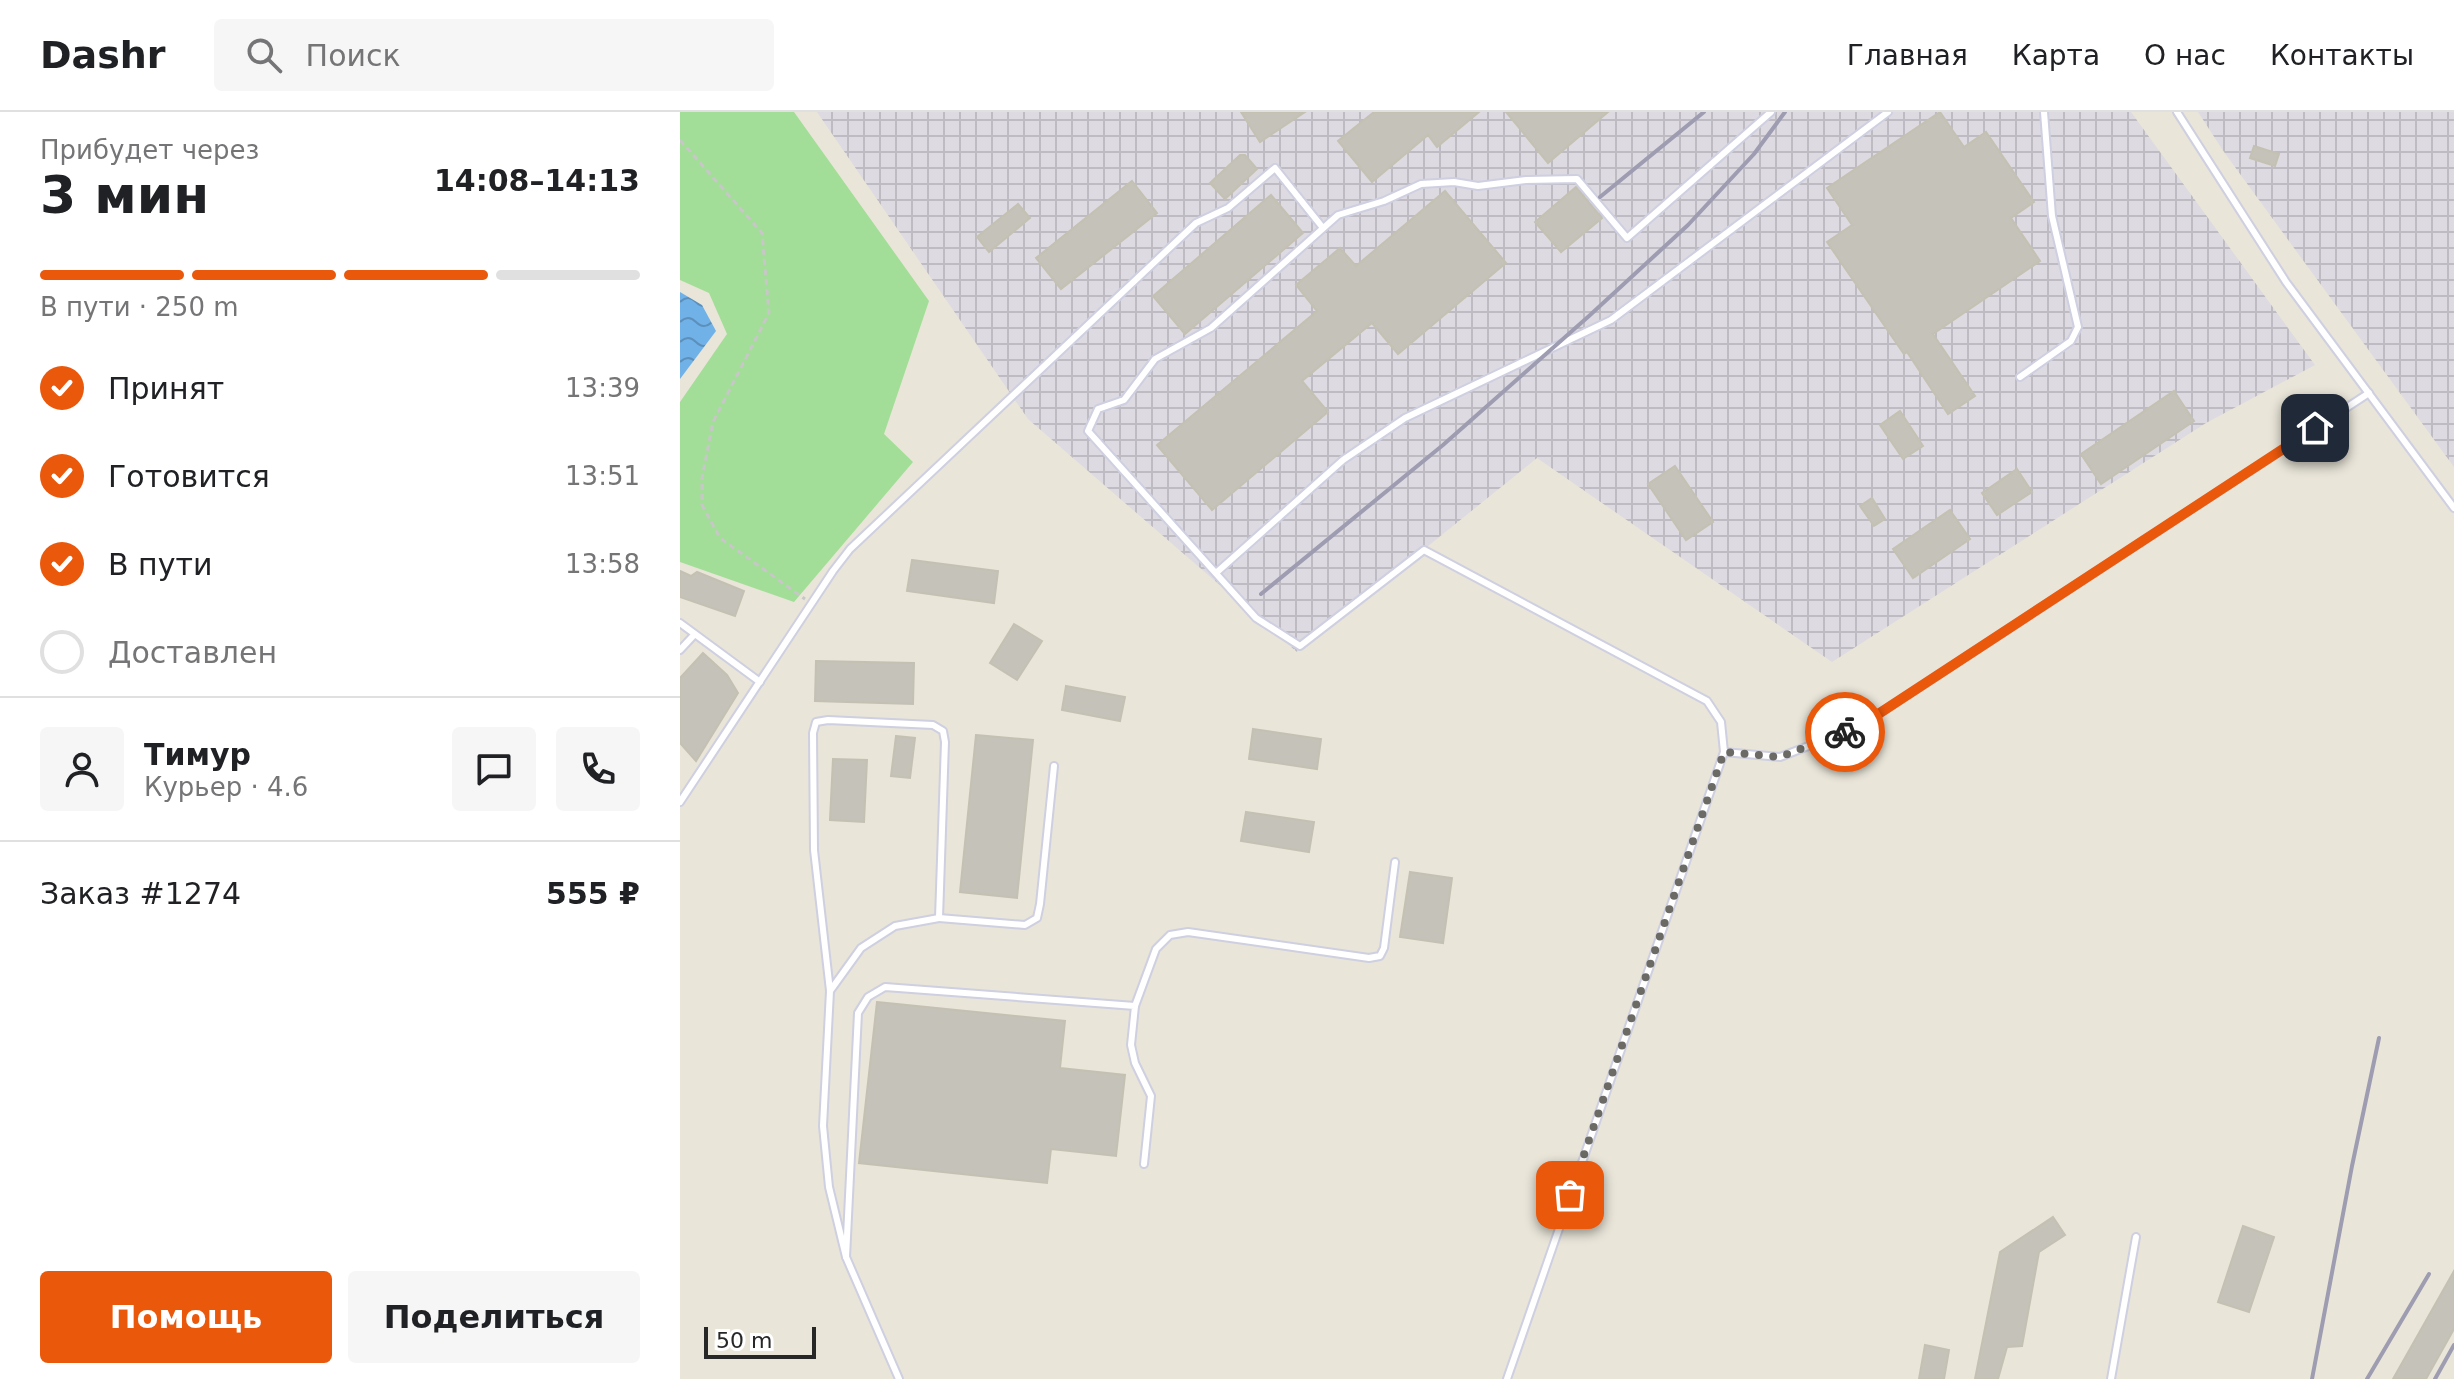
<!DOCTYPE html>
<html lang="ru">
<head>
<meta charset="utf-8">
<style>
  body { margin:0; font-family:"DejaVu Sans",sans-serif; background:#f6f6f6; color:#202124; height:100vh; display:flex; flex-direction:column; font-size:30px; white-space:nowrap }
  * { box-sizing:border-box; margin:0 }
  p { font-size:26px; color:#757577 }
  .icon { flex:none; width:44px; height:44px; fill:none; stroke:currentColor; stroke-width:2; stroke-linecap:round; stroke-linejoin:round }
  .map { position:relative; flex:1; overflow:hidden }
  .details { display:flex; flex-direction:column; background:#fff; width:680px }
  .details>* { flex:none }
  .scale { position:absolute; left:24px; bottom:20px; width:112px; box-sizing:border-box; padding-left:8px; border:4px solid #272727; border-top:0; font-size:22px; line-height:28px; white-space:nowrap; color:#272727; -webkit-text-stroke:6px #fff; paint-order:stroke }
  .pin { position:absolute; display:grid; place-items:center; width:68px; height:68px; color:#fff; margin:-34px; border-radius:16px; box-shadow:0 4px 12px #0006 }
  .courier { position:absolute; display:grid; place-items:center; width:80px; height:80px; margin:-40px; border:6px solid #ea580c; border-radius:50%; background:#fff; color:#222; box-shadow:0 2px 10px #0007 }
  .summary em { font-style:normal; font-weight:800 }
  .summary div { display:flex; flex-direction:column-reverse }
  .summary { display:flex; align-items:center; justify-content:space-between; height:136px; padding:0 40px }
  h1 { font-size:52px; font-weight:800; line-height:60px }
  .bar { display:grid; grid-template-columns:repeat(4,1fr); gap:12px 8px; align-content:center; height:96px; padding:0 40px }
  .bar i { height:10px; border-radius:6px; background:#e0e0e0 }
  .bar .on { background:#ea580c }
  .bar p { grid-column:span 4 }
  .line { display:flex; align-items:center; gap:20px; padding:0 40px; border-top:2px solid #e0e0e0 }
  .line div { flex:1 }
  .round { display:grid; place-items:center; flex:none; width:84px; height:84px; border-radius:8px; background:#f6f6f6 }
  ol { padding:0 40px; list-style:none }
  li { display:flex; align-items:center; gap:24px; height:88px }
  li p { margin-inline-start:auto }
  li .icon { padding:8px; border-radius:50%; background:#ea580c; color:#fff; stroke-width:4 }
  li:last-child { color:#757577 }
  li i { width:44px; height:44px; border:4px solid #e0e0e0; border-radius:50% }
  .action { display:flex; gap:16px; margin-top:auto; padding:16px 40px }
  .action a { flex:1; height:92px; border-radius:8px; background:#ea580c; color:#fff; font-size:32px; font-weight:800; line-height:92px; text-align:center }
  .action a+a { background:#f6f6f6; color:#202124 }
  header { display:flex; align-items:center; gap:48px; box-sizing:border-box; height:112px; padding:0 40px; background:#fff; border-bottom:2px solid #e0e0e0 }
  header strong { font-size:38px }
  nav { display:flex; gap:44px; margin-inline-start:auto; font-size:28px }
  .search { width:560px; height:72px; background:#f6f6f6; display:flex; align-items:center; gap:20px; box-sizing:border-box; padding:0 28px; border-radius:8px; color:#757577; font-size:30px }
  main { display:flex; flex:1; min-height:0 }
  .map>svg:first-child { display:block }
</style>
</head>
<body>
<header>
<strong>Dashr</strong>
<div class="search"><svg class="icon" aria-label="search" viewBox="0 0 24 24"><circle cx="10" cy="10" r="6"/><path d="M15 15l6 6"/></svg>Поиск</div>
<nav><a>Главная</a><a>Карта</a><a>О нас</a><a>Контакты</a></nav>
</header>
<main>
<section class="details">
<div class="summary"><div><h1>3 мин</h1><p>Прибудет через</p></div><em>14:08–14:13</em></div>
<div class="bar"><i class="on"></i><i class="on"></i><i class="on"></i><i></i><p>В пути · 250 m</p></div>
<ol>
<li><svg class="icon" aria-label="check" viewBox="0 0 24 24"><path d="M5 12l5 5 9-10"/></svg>Принят<p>13:39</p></li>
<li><svg class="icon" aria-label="check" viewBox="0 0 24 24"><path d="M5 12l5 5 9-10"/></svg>Готовится<p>13:51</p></li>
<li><svg class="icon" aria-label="check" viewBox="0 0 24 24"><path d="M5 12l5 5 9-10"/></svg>В пути<p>13:58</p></li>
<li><i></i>Доставлен</li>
</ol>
<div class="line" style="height:144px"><a class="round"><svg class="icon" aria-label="person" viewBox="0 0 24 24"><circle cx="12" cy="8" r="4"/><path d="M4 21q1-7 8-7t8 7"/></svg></a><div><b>Тимур</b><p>Курьер · 4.6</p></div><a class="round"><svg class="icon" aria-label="chat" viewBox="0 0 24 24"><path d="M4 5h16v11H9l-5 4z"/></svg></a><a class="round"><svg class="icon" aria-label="phone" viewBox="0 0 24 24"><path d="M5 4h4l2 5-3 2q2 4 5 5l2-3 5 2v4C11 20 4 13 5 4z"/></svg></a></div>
<div class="line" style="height:104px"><div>Заказ #1274</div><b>555 ₽</b></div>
<div class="action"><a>Помощь</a><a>Поделиться</a></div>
</section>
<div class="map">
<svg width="1774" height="1267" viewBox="0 0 1774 1267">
  <defs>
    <pattern id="industrial-grid" width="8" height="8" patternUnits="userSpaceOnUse" patternTransform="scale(2)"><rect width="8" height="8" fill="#dddae2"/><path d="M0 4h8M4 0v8" fill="none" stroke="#bebbc2"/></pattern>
    <pattern id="water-waves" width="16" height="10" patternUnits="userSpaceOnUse" patternTransform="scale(2)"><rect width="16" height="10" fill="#70b1e7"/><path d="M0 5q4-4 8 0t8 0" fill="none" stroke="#5c90bb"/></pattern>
  </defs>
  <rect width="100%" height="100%" fill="#e9e5d9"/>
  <!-- industrial -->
  <g fill="url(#industrial-grid)">
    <polygon points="137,0 1451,0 1635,253 1526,311 1152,550 857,346 617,540 348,307"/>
    <polygon points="1518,0 1774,0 1774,355 1544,40"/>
  </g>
  <!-- grass -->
  <polygon fill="#a2de97" points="0,0 114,0 249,189 204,322 233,350 114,490 0,450 0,290 47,222 29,181 0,168"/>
  <!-- water -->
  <polygon fill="url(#water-waves)" points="0,180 22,193 36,219 0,267"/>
  <!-- building -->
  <g fill="#c4c2b9" stroke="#c4c1b3" stroke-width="2">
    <polygon points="561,0 625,0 580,30"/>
    <polygon points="694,0 799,0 757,35 748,23 692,70 658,29"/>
    <polygon points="826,0 928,0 868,51"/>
    <polygon points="1260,0 1284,35 1306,20 1354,90 1331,106 1360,149 1253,222 1295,284 1268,302 1227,240 1224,242 1147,130 1172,113 1147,76"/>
    <polygon points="1574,34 1599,42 1595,54 1570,46"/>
    <polygon points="560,43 565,43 577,57 545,87 530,71"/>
    <polygon points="452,69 477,101 381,177 356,146"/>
    <polygon points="896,75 922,106 881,140 855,110"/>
    <polygon points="765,79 826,151 718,242 692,211 622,269 648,300 532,398 477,333 637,199 616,173 660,136 676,154"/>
    <polygon points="591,83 623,121 505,222 473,184"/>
    <polygon points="338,92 350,106 309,140 297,125"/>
    <polygon points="1494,279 1514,309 1421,372 1401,342"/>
    <polygon points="1220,299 1243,334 1223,347 1200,313"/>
    <polygon points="995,354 1033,410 1006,428 968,372"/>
    <polygon points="1337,357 1352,380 1317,403 1302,381"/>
    <polygon points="1192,386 1205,407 1194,414 1180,394"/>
    <polygon points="1270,398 1290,427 1233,466 1213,437"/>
    <polygon points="232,448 318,459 314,491 227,479"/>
    <polygon points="0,459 11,464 17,460 64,479 55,504 0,485"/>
    <polygon points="334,512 362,529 337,568 310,551"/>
    <polygon points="23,541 47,563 58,581 16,649 0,631 0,566"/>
    <polygon points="136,549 234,551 233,592 135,589"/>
    <polygon points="386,574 445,585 440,609 382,598"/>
    <polygon points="573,617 641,627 637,657 569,647"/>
    <polygon points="296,623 353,628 337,786 280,780"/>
    <polygon points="216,624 235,626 230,666 211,664"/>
    <polygon points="153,647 187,648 184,710 150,708"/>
    <polygon points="566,700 634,710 629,740 561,729"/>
    <polygon points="730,760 772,766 763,831 720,825"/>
    <polygon points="197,890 385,909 380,956 445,963 436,1044 371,1037 367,1071 179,1051"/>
    <polygon points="1373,1105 1385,1123 1359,1140 1342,1234 1327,1235 1318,1267 1295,1267 1320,1140"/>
    <polygon points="1563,1114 1594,1125 1569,1200 1538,1190"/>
    <polygon points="1774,1159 1774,1217 1746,1267 1713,1267"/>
    <polygon points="1245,1233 1269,1238 1264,1267 1239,1267"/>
  </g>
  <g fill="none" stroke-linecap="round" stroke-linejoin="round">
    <defs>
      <g id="lane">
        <polyline points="1497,0 1606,170 1774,396"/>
        <polyline points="1340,265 1391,229 1398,215 1372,104 1364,0"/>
        <polyline points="536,461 663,348 725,306 931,208 1208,0"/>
        <polyline points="0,511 80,570"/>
        <polyline points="0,538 14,523"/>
        <polyline points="1044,640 1100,645 1180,614 1689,281"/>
        <polyline points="0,690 153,459 170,437 516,111 548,96 595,56 643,116"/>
        <polyline points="259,806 345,813 357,806 360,792 374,654"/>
        <polyline points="150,879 181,836 215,814 259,806 265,630 263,619 253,613 148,608 136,610 133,621 134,738 150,879 143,1014 149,1075 166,1145"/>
        <polyline points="455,894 476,837 490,823 508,820 689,846 700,844 704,836 715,750"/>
        <polyline points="219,1267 166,1145 178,901 188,885 205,875 455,894 451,933 455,951 471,984 464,1052"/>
        <polyline points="827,1267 1044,640 1041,610 1027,589 744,438 620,534 576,506 408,319 418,297 444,288 475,247 531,216 658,103 704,89 741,72 774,70 798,74 846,68 897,67 947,126 1091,0"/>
        <polyline points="1431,1267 1456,1125"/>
      </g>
    </defs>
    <!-- lane casing -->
    <use href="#lane" stroke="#cecfe0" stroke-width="10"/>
    <!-- path -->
    <polyline stroke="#c7c7c7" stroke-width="3" stroke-dasharray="6 4" stroke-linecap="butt" points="0,28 82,121 89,201 33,310 22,366 22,393 40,426 125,487"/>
    <!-- lane -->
    <use href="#lane" stroke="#fff" stroke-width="6"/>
    <!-- rail -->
    <g stroke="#9d9cb1" stroke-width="4">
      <polyline points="920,85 1024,0"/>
      <polyline points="581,482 763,333 909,204 1008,113 1074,42 1105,0"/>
      <polyline points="1632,1267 1672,1054 1699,926"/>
      <polyline points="1687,1267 1749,1162"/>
      <polyline points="1755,1267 1774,1233"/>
    </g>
  </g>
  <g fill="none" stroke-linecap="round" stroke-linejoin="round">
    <!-- done -->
    <polyline stroke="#6b6a65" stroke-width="8" stroke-dasharray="0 14.4" points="890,1083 1044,640 1100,645 1165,620"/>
    <!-- route -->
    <polyline stroke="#ea580c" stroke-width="10" points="1165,620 1180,614 1635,316"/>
  </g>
</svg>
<div class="scale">50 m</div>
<div class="pin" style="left:890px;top:1083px;background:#ea580c"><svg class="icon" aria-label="bag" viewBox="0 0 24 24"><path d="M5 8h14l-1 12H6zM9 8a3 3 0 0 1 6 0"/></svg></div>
<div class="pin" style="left:1635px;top:316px;background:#1f2937"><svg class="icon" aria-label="home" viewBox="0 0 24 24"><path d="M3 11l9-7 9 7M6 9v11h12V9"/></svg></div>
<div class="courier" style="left:1165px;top:620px"><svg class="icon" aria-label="bike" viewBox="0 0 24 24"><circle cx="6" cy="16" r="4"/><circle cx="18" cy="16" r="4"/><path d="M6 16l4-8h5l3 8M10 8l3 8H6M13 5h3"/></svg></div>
</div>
</main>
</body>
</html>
